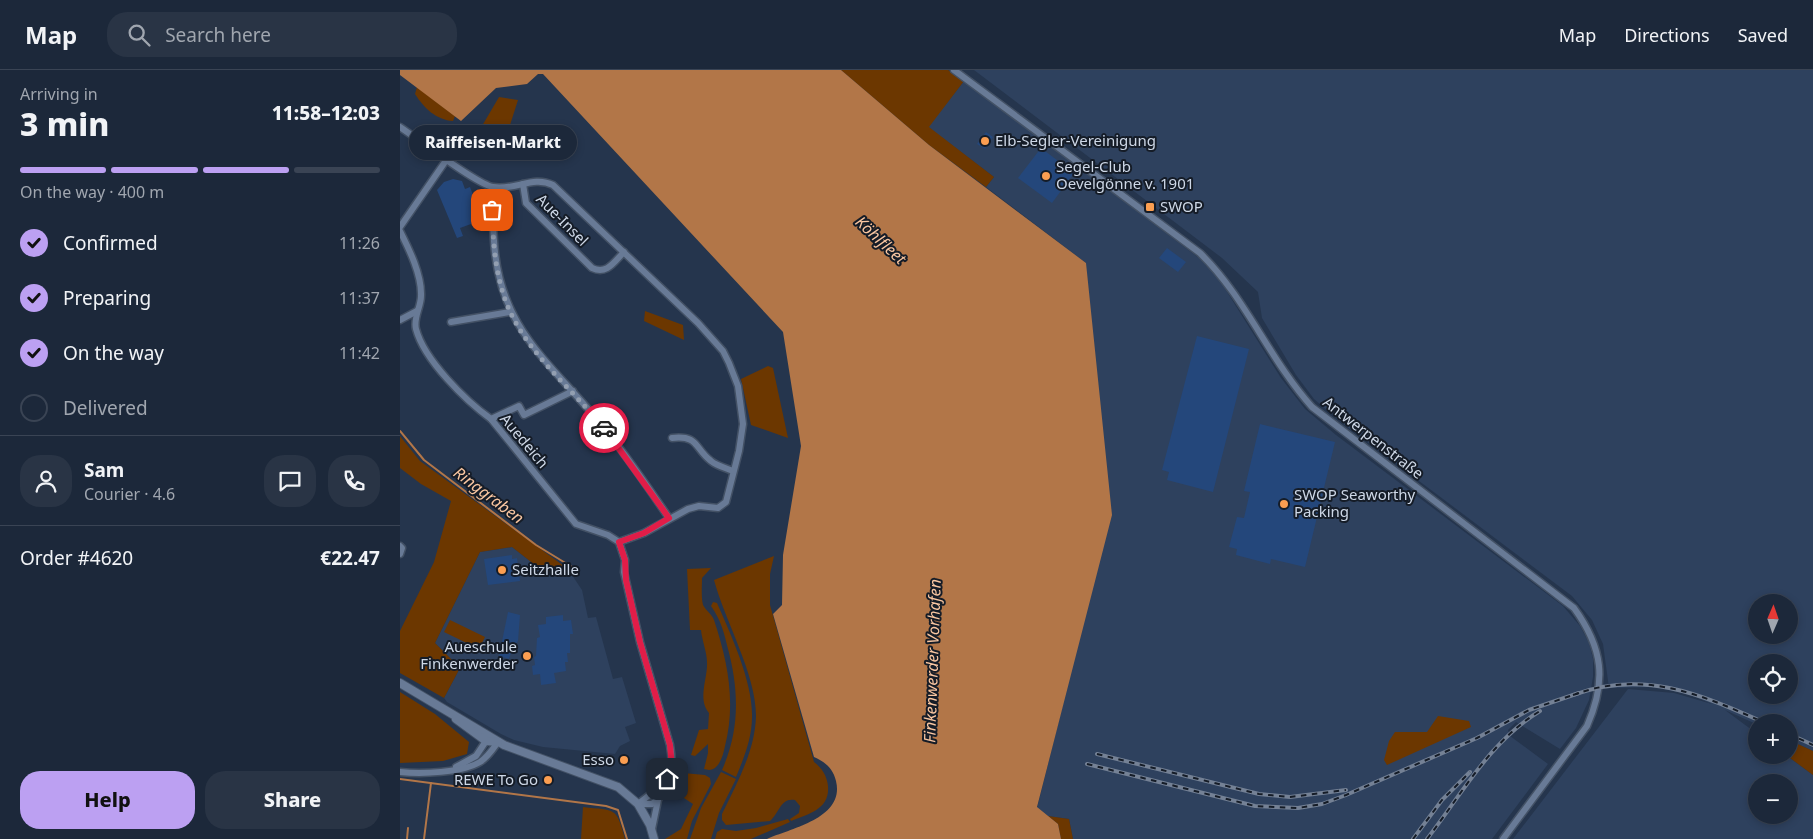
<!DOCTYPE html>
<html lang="en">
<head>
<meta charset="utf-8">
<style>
  body { margin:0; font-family:"Noto Sans",sans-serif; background:#293445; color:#f1f3f6; height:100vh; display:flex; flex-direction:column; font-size:19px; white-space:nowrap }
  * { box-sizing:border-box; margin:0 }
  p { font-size:16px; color:#a0a6af }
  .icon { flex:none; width:28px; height:28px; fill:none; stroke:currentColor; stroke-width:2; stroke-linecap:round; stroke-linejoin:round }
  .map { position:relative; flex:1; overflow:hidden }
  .details { display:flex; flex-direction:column; background:#1c283a; width:400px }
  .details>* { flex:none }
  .needle { width:32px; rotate:2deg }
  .buttons { position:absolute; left:1348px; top:524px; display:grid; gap:10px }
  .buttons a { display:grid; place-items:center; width:50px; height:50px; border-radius:50%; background:#1c283a; box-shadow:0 2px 8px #0003,0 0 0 1px #3a4454; font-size:25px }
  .pin { position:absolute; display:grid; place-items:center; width:42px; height:42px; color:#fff; margin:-21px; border-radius:10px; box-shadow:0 2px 8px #0006 }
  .courier { position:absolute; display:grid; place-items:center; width:50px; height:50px; margin:-25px; border:4px solid #e11d48; border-radius:50%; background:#fff; color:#222; box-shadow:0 1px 6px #0007 }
  .bubble { position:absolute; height:35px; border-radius:18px; background:#1c283a; box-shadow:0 2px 8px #0003,0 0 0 1px #3a4454; font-size:16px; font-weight:800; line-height:35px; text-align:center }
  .head em { font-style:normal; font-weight:800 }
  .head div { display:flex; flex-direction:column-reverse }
  .head { display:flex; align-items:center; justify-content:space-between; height:85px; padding:0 20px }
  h1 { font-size:32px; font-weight:800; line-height:38px }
  .bar { display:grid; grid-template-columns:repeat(4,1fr); gap:8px 5px; align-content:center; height:60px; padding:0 20px }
  .bar i { height:6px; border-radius:4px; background:#3a4454 }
  .bar .current { background:#bca0f2 }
  .bar p { grid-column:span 4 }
  .line { display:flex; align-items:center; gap:12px; padding:0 20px; border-top:1px solid #3a4454 }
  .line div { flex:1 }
  .round { display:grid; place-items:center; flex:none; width:52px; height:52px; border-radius:20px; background:#293445 }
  ol { padding:0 20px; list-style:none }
  li { display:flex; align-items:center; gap:15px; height:55px }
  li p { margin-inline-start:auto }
  li .icon { padding:5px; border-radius:50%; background:#bca0f2; color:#111; stroke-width:4 }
  li:last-child { color:#a0a6af }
  li i { width:28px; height:28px; border:2px solid #3a4454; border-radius:50% }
  .primary-button { display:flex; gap:10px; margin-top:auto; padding:10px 20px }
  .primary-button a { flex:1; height:58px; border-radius:20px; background:#bca0f2; color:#111; font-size:20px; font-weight:800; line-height:58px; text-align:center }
  .primary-button a+a { background:#293445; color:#f1f3f6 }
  header { display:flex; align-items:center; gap:30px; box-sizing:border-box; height:70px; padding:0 25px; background:#1c283a; border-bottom:1px solid #3a4454 }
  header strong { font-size:24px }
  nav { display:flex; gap:28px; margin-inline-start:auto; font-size:18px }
  .search { width:350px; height:45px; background:#293445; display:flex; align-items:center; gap:12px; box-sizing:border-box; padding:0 18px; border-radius:20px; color:#a0a6af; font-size:19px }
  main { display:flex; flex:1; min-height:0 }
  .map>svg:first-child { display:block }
</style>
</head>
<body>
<header>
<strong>Map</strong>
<div class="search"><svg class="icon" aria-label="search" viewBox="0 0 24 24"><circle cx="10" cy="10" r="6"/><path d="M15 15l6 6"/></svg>Search here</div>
<nav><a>Map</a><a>Directions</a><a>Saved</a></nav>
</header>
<main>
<section class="details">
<div class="head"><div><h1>3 min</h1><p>Arriving in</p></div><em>11:58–12:03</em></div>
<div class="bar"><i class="current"></i><i class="current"></i><i class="current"></i><i></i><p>On the way · 400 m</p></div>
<ol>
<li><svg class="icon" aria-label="check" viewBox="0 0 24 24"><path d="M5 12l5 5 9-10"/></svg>Confirmed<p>11:26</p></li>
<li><svg class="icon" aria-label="check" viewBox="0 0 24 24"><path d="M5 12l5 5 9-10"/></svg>Preparing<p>11:37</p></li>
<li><svg class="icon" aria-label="check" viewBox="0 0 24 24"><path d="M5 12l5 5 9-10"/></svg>On the way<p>11:42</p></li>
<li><i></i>Delivered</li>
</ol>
<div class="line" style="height:90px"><a class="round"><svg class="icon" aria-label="person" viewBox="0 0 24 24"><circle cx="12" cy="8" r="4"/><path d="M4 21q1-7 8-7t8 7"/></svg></a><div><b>Sam</b><p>Courier · 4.6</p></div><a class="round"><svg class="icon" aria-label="chat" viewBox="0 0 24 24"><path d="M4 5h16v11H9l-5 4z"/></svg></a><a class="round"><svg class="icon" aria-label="phone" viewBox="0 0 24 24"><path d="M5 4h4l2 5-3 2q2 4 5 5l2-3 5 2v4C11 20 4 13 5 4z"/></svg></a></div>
<div class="line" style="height:65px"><div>Order #4620</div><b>€22.47</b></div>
<div class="primary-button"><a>Help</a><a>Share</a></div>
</section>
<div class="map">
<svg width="1413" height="769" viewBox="0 0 1413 769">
  <rect width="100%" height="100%" fill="#25354d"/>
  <!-- built -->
  <g fill="#2e415e" fill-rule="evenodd">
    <path d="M 574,0 L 1413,0 L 1413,681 L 1389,670 L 1389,652 L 1356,652 L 1356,654 L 1325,640 L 1356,663 L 1356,685 L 1386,685 L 1413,705 L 1413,769 L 1113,769 L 1228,619 L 1274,623 L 1312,634 L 1288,624 L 1253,617 L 1209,618 L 1203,574 L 1192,550 L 1172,526 L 942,353 L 914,329 L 896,305 L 862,248 L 858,222 L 822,188 ZM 1356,532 L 1389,532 L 1389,565 L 1356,565 ZM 1356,592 L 1389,592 L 1389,625 L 1356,625 ZM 1356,712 L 1389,712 L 1389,745 L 1356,745 Z"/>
    <polygon points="564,11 799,188 819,209 881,308 905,339 936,365 1163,536 1180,556 1189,573 1193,589 1193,607 1189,630 1176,658 1160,679 1116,652 1108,660 1110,666 1148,694 1092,769 673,769 669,749 648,746 637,738 665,626 686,193 586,117 594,107 528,57"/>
    <polygon points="112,477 144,502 168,499 182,520 188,548 196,547 213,609 222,607 236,653 225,657 230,671 220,676 215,684 143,677 114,670 101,664 47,632 44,628 60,598 35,573 80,482"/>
  </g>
  <!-- green -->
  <g fill="#6c3700">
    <polygon points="441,0 548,0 564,11 529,57 594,107 586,117 529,75"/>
    <path d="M 17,17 L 55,46 L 53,51 C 36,50 24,38 15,24 Z"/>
    <polygon points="99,27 118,30 102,80 93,85 72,73"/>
    <polygon points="245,241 283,255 284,270 244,251"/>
    <polygon points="368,296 373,298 388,368 351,355 341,309"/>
    <polygon points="0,366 20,391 168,499 144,502 112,477 80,482 35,573 60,598 44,628 0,603 0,561 34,492 51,431 21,414 0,398"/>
    <path d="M 374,486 L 370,504 L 370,535 L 414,692 C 422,698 427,706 428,716 C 430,739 409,744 391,751 L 390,749 L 399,743 L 400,736 L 395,730 C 381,727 379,743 370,751 L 326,755 L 322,750 L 322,744 C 337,713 355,681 356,646 C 356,604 325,551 314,510 Z"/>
    <path d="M 311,498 L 302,508 C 302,516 301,527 303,535 C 306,541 312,544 314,550 C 328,592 336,633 325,676 C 323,685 320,699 309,700 L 304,699 L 308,683 L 308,674 L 295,686 L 291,685 L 299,660 L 308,659 L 309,643 C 297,629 308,608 307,592 C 307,583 302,570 301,560 L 290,560 L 287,499 Z"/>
    <path d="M 313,532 L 317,533 C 331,565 353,612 352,647 C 352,668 344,688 336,707 L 322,700 C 340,660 339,620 328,579 C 324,563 321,550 311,536 Z"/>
    <polygon points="50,550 85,567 79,579 44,562"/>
    <polygon points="0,622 35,644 69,672 67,684 43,691 0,693"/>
    <polygon points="1038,646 1069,651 1071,657 987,695 984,690 989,671 995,662 1027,662"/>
    <polygon points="1389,670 1413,681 1413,705 1386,685 1389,685"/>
    <polygon points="321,702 336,709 319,743 311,769 290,769 301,738"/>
    <polygon points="283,703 305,705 310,708 311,714 292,751 287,769 265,769 281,759 293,734 272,720"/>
    <path d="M 183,737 C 216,741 216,736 225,769 L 181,769 Z"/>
    <polygon points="648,746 669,749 673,769 661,769 658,754"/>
    <polygon points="388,749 390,752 351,769 315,769 317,762 322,759 336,761 356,758"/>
  </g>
  <!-- water -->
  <path fill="#b27648" d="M 0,0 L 441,0 L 529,75 L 686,193 L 712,445 L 637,737 L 658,754 L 661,769 L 367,769 C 392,758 445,748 436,711 C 433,698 425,692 414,687 L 373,544 L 382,535 L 383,485 L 401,376 L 383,262 L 143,4 L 138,4 L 127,14 L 96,18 L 61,51 L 0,5 Z"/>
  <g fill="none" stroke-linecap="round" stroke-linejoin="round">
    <!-- stream -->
    <g stroke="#b27648" stroke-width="2">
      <polyline points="0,361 24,390 136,475 172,497"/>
      <polyline points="0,709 206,736 218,740 227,769"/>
      <polyline points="7,769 8,758"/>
      <polyline points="24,769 31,713"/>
    </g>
  </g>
  <!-- building -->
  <g fill="#24477b">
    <polygon points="586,62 593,67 585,79 577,74"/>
    <polygon points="641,78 674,103 652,133 618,108"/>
    <polygon points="53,109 62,111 65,119 70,117 82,150 60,158 63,166 57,168 37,120 44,112"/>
    <polygon points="767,178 786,192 778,202 759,188"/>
    <polygon points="797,266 849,279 813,422 767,410 769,402 762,400"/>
    <polygon points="860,354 935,372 905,497 871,489 870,494 836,485 837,479 829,477 837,447 844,448 850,422 844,421"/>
    <polygon points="112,485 112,489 117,488 120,511 88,515 84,489"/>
    <polygon points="108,542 120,545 118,571 112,580 109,589 99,586"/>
    <polygon points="163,545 163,551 171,550 173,564 170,564 170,583 167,583 168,592 165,592 166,601 154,603 156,613 141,615 140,604 133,605 132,596 135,595 134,587 136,586 137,568 140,567 138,555 146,554 146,547"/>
  </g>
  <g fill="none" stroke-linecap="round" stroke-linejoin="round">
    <defs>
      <g id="minor">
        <path d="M 554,0 L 800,183 C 846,228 869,289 912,337 L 1174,538 C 1203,578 1207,611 1187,656 L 1103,769"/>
        <path d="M 0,57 C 18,69 76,114 93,117 C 115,121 133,105 153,115 L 298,253 L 323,281 L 329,293 L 338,316 L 343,354 L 339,381 L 326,432 L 318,438 L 299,436 L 288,439 L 244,463 L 219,472"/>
        <path d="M 123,114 L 126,133 L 192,198 C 207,205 214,192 224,182"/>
        <path d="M 95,118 C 91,136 93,152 94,171 C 99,258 149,291 200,353 C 225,383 247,416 269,448"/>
        <polyline points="0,157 47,89"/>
        <path d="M 0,161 C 9,179 22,205 21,226 C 21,237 13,248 16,259 C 24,290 66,331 91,349 L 176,454 L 208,465 L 219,472 L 225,490 L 224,502 L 240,572 L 270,675 C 274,698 272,720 252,734 L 238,734"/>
        <polyline points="0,250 17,241"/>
        <polyline points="51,252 110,242"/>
        <polyline points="91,349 119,336 124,345 173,321"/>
        <path d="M 272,368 C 299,365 294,378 311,391 C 317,396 326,398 333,401"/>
        <polyline points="0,476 2,478 0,484"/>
        <polyline points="56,697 76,686 86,671"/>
        <path d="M 0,702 C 21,704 62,703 80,692 C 88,687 93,679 98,672"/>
        <polyline points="238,734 257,719 269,705"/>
        <polyline points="252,759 258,730"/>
      </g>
      <g id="tertiary">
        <polyline points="0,613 104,675 218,717 238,734 250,755 254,769"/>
        <polyline points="56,649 86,671 98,672"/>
      </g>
    </defs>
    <!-- minor casing -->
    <use href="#minor" stroke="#435165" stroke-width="9"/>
    <!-- tertiary casing -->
    <use href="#tertiary" stroke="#435165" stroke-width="10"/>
    <!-- minor -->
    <use href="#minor" stroke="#687a96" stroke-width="6"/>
    <!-- tertiary -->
    <use href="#tertiary" stroke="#687a96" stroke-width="8"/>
    <defs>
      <g id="rail">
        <path d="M 1173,625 C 1243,599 1300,624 1363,652"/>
        <polyline points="1389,664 1413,675"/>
        <polyline points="697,684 859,724 890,727 946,720"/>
        <polyline points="687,694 855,736 898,738 922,734 946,725 1077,668 1129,640 1179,623"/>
        <polyline points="1013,769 1042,730 1070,702"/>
        <path d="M 1027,769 C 1062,724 1090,671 1140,641"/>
      </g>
    </defs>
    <!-- rail casing -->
    <use href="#rail" stroke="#748195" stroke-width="4"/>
    <!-- rail -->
    <use href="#rail" stroke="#151c27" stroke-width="2" stroke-dasharray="5.5" stroke-linecap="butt"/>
  </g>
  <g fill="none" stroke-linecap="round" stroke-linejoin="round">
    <!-- done -->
    <path stroke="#939fb1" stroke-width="5" stroke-dasharray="0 9" d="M 92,140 C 93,165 94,191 101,216 C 115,274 168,314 204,358"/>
    <!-- route -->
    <polyline stroke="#e11d48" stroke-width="6" points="204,358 269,448 244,463 219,472 225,490 226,510 240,572 270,675 272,697 267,709"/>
  </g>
  <!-- markers -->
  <g fill="#fb9e51" stroke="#151c27" stroke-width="2">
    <circle cx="585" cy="71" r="5"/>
    <circle cx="646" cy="106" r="5"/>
    <rect x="745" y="132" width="10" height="10" rx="2.5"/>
    <circle cx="884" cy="434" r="5"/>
    <circle cx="102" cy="500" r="5"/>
    <circle cx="127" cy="586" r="5"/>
    <circle cx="224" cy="690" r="5"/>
    <circle cx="148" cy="710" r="5"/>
  </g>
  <g text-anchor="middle" stroke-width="4" stroke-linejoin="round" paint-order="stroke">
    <!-- poi labels -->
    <g font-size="15" fill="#ced8e7" stroke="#151c27" text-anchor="start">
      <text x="595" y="76">Elb-Segler-Vereinigung</text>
      <text x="656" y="102">Segel-Club<tspan x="656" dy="17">Oevelgönne v. 1901</tspan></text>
      <text x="760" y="142">SWOP</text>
      <text x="894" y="430">SWOP Seaworthy<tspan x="894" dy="17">Packing</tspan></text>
      <text x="112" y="505">Seitzhalle</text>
      <text x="117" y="582" text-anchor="end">Aueschule<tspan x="117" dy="17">Finkenwerder</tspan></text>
      <text x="214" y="695" text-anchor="end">Esso</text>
      <text x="138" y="715" text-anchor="end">REWE To Go</text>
    </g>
    <!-- street labels -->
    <g font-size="15" fill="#ced8e7" stroke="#151c27">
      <text transform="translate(162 150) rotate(45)" y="5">Aue-Insel</text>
      <text transform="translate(973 368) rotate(38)" y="5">Antwerpenstraße</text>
      <text transform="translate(124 371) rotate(50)" y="5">Auedeich</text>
    </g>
    <!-- water labels -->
    <g font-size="16" font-style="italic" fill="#f9c6a1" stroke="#151c27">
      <text transform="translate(481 170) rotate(43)" y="6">Köhlfleet</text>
      <text transform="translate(89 425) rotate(37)" y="6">Ringgraben</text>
      <text transform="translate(532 591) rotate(-88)" y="6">Finkenwerder Vorhafen</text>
    </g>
  </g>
</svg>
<div class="buttons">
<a><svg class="needle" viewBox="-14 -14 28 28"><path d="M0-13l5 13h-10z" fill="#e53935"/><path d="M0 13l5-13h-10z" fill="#a0a6af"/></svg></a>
<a><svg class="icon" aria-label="locate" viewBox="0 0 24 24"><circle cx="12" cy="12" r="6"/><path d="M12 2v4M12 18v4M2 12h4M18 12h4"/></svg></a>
<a>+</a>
<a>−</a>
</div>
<div class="pin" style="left:92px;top:140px;background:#ea580c"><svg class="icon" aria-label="bag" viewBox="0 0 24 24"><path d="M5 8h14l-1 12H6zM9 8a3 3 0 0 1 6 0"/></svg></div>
<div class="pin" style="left:267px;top:709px;background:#1f2937"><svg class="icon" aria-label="home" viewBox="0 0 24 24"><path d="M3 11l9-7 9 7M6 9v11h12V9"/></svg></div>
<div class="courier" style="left:204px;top:358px"><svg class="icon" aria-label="car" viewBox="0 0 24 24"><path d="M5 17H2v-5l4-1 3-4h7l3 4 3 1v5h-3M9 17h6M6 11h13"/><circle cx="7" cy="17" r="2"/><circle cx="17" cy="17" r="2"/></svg></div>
<div class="bubble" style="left:9px;top:55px;width:168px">Raiffeisen-Markt</div>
</div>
</main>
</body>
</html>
